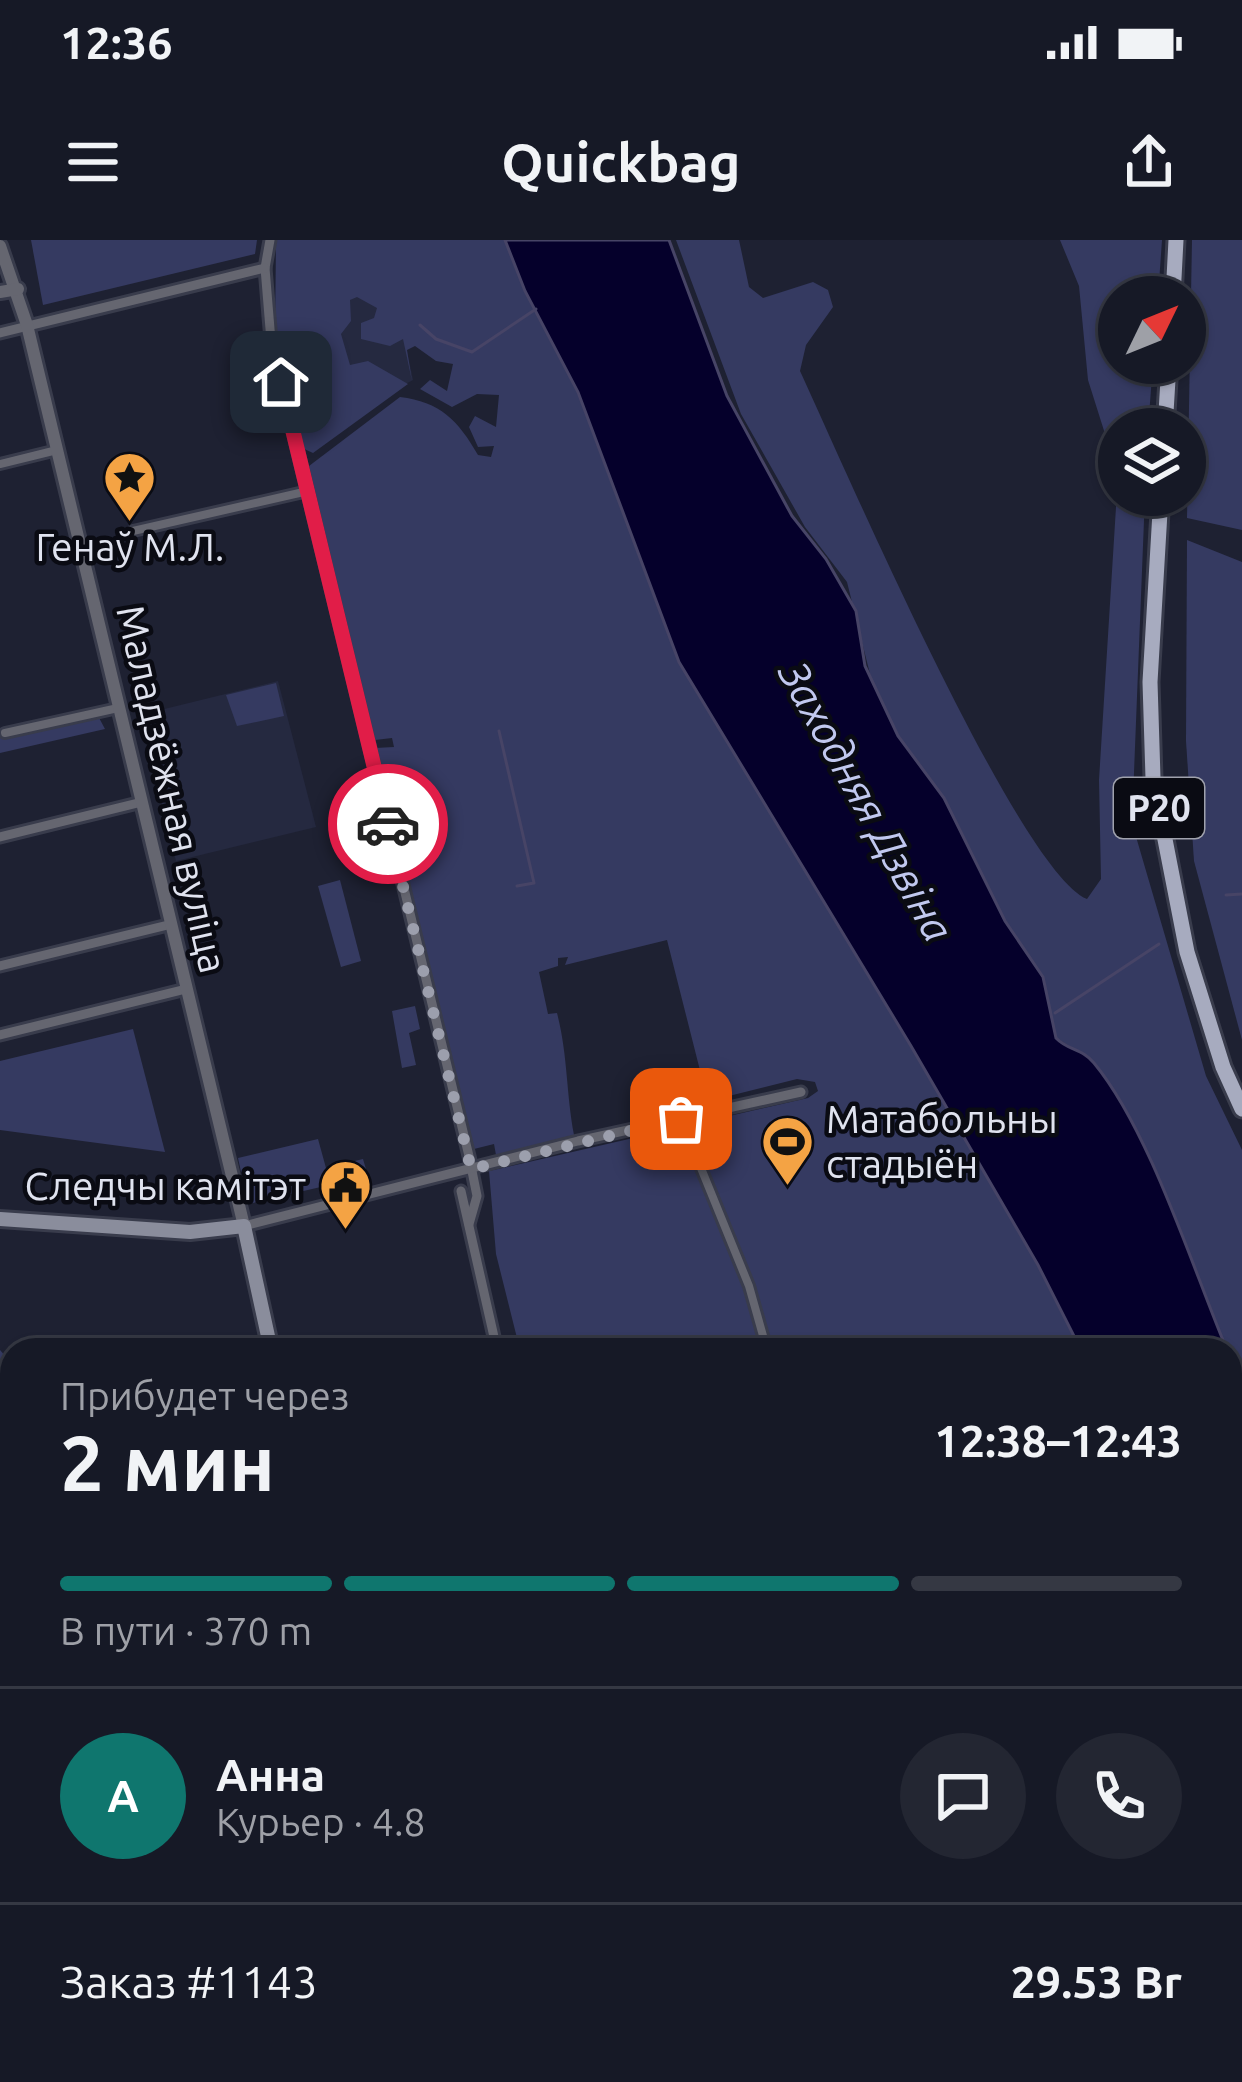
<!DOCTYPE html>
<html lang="ru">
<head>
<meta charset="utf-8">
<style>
  body { margin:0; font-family:Ubuntu,sans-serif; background:#232632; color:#f1f3f6; height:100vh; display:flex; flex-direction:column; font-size:45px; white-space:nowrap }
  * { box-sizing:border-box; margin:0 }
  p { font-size:39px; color:#9ea0a7 }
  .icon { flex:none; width:66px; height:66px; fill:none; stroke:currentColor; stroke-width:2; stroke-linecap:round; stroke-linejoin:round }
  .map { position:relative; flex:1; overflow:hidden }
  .details { position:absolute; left:0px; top:1098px; width:1242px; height:744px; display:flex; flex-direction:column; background:#161926; border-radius:36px 36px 0 0; box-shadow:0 3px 9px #0004,0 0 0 3px #353843 }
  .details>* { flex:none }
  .needle { width:78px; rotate:47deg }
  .fabs { position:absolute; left:1098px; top:36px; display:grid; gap:24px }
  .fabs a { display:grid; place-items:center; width:108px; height:108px; border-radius:50%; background:#161926; box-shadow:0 3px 9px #0004,0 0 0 3px #353843; font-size:60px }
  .pin { position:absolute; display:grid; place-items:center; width:102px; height:102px; color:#fff; margin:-51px; border-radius:24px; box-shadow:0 6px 18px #0006 }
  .courier { position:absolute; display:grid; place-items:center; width:120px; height:120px; margin:-60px; border:9px solid #e11d48; border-radius:50%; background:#fff; color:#222; box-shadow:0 3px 15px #0007 }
  .head em { font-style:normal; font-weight:700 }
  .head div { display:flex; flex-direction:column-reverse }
  .head { display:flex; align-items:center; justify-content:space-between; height:204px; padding:0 60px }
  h1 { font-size:78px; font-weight:700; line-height:90px }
  .bar { display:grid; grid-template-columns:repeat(4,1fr); gap:18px 12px; align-content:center; height:144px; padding:0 60px }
  .bar i { height:15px; border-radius:9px; background:#353843 }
  .bar .current { background:#0f766e }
  .bar p { grid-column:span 4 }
  .line { display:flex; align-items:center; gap:30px; padding:0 60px; border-top:3px solid #353843 }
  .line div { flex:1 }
  .round { display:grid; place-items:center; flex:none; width:126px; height:126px; border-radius:63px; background:#232632 }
  .status { display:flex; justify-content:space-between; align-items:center; height:84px; padding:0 60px; background:#161926; direction:ltr }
  .status svg { height:33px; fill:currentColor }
  header { display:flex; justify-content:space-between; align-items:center; height:156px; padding:0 60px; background:#161926; font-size:54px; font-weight:700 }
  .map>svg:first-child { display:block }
</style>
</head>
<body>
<div class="status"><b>12:36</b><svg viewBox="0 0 49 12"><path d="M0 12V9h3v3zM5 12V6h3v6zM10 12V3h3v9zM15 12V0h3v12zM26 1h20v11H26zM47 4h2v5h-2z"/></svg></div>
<header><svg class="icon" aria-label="menu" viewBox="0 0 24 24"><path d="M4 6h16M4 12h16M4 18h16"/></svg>Quickbag<svg class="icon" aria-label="share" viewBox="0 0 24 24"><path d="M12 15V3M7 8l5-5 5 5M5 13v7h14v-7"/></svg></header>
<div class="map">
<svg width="1242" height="1842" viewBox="0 0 1242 1842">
  <rect width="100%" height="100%" fill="#1e2132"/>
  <!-- built -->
  <g fill="#252940">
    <polygon points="335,27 390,30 413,140 376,160 334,109"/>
    <polygon points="278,441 316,587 176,621 140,475"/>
    <polygon points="12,1217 12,1545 0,1549 0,1229"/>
  </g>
  <!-- green -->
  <g fill="#353a61">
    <polygon points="31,0 257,0 255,14 43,65"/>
    <path d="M 276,0 L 505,0 L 525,51 L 578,152 L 679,422 L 911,805 L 1038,1026 L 1081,1110 L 520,1110 L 496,1014 L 489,931 L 808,858 L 818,851 L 815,842 L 797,839 L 673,870 L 707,858 L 667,700 L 565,725 L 568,717 L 558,718 L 558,726 L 539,732 L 548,774 L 557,773 C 568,816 566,852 574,895 L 496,915 L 494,904 L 474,909 L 375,508 L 394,507 L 392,498 L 375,500 L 309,226 L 400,157 C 440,162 458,180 478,215 L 491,217 L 494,206 L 478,207 L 469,187 L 475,176 L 496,187 L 499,155 L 477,154 L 452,167 L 420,149 L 430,140 L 447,151 L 453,124 L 436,121 L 415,106 L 407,110 L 412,141 L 403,99 L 390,106 L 361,99 L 361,83 L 374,78 L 377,68 L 357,57 L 350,60 L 351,81 L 341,94 L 350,125 L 368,121 L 408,144 L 313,213 L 302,208 L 275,99 Z"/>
    <path d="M 676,0 L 739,0 L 749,47 L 763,58 L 813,42 L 828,50 L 833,67 L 806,105 L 800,131 C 841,219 1018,631 1087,659 L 1101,639 L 1099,540 L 1118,235 L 1088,140 L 1079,46 L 1060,0 L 1162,0 L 1158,57 L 1119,57 L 1119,123 L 1153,123 L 1148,189 L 1119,189 L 1119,255 L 1145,255 L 1132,583 L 1206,836 L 1242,910 L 1242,1148 L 1161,949 L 1111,850 L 1090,818 L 1056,798 L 1043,737 L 1005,681 L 944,558 L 898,496 L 872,442 L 847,342 L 805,287 L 741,174 Z"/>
    <polygon points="1192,0 1242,0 1242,290 1187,278"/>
    <polygon points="1187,300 1242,322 1242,800 1194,621 1186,501"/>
    <polygon points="276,443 284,476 237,486 226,455"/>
    <polygon points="97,474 105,489 0,513 0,498"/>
    <polygon points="340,640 361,721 341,727 318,646"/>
    <polygon points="415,766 420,789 409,793 416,825 402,828 392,771"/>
    <polygon points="133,789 165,912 0,890 0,821"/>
    <polygon points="318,899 326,928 363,919 368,936 248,964 238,918"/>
    <polygon points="0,1110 12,1124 12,1217 0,1228"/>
    <polygon points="12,1229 12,1315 10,1316 0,1306 0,1241"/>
    <polygon points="1230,1512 1242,1546 1242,1842 786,1842 777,1830 1230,1830"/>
    <polygon points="379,1830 545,1830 548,1842 427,1842"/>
    <polygon points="597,1830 716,1830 725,1842 594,1842"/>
  </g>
  <!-- water -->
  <g fill="#05002b" stroke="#474466" stroke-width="3">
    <path d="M 505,0 L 669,0 L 727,156 L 792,276 L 826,319 L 856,371 L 865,426 L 898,496 L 944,558 L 1005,681 L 1043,737 L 1056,798 C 1067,810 1083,809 1094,823 C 1150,891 1192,1027 1227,1110 L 1081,1110 L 1038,1025 L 911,806 L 679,422 L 578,152 L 525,51 Z"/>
    <polygon points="1230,1118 1242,1148 1242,1546 1230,1512"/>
  </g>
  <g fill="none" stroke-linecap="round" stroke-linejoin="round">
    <!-- stream -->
    <g stroke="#474466" stroke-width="3">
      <polyline points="420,85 436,99 472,112 536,69"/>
      <polyline points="499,491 534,643 517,646"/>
      <polyline points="1226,655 1242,654"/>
      <polyline points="1055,773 1159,704"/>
    </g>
    <defs>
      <g id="pedestrian">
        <polyline points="0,224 57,210"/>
        <polyline points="133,291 308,251"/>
        <polyline points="5,493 118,468"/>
        <polyline points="681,879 749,1046 767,1110"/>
        <polyline points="552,1830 555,1842"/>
        <polyline points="1044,1830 1048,1842"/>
      </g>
      <g id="minor">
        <polyline points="270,0 265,28 271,101 469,916 477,956 469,984"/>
        <polyline points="0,93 265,28"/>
        <polyline points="0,597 142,562"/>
        <polyline points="0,726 172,684"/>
        <polyline points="0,795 186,749"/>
        <polyline points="461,951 497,1110"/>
        <polyline points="244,986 578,901 801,852"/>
        <polyline points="0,1646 12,1695"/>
        <polyline points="45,1830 48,1842"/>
        <polyline points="771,1830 779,1842"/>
      </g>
      <g id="tertiary">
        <polyline points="0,6 27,85 244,986"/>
        <polyline points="0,52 18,49"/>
        <polyline points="156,1842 206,1830"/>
        <polyline points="279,1842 331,1830"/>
      </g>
      <g id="secondary">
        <polyline points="0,979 190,992 244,986 271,1110"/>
        <polyline points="357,1830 360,1842"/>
      </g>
      <g id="primary">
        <polyline points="1173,57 1176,0"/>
        <polyline points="1165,189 1169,123"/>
        <polyline points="1161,255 1150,442 1153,538 1187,712 1223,827 1242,869"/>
      </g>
    </defs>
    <!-- pedestrian casing -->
    <use href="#pedestrian" stroke="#393c4c" stroke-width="14"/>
    <!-- minor casing -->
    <use href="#minor" stroke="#393c4c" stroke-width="15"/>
    <!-- tertiary casing -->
    <use href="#tertiary" stroke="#393c4c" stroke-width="18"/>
    <!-- secondary casing -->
    <use href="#secondary" stroke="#393c4c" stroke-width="20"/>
    <!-- primary casing -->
    <use href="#primary" stroke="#393c4c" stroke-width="21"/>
    <!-- pedestrian -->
    <use href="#pedestrian" stroke="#656670" stroke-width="8"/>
    <!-- minor -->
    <use href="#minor" stroke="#656670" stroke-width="9"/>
    <!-- tertiary -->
    <use href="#tertiary" stroke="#656670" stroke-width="12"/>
    <!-- secondary -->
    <use href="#secondary" stroke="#8a8d9c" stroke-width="14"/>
    <!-- primary -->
    <use href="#primary" stroke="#a7abbf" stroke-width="15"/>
  </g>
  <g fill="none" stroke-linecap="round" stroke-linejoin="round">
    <!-- done -->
    <polyline stroke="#9c9fad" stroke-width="12" stroke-dasharray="0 21.6" points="388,584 471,929 681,879"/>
    <!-- route -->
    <polyline stroke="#e11d48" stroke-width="15" points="281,142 388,584"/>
  </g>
  <!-- icons -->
  <defs>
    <symbol id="sight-pin" viewBox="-11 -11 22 30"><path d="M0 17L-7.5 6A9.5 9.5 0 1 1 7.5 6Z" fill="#f4a344" stroke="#0a0b13"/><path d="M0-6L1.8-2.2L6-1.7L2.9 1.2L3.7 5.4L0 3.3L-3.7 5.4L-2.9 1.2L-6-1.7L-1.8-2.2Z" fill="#111"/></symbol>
    <symbol id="stadium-pin" viewBox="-11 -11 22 30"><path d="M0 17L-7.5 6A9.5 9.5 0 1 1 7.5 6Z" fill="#f4a344" stroke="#0a0b13"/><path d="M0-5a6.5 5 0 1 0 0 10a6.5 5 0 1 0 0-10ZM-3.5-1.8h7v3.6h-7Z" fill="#111"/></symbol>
    <symbol id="civic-pin" viewBox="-11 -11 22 30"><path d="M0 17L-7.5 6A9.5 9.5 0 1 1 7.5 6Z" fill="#f4a344" stroke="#0a0b13"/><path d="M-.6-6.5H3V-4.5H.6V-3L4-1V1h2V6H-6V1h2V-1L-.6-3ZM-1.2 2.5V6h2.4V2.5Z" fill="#111"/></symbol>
  </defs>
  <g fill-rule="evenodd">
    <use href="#sight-pin" x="100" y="208" width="59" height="81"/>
    <use href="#stadium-pin" x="758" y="872" width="59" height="81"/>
    <use href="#civic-pin" x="316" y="916" width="59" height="81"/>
  </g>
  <g text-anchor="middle" stroke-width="9" stroke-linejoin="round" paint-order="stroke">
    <!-- shield labels -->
    <rect fill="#0a0b13" stroke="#a0a2ad" stroke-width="3" x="1114" y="538" width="90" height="60" rx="9"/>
    <g font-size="36" font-weight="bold" fill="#e0e3ef">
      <text x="1159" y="581">Р20</text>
    </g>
    <!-- poi labels -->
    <g font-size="39" fill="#e0e3ef" stroke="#0a0b13">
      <text x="130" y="321">Генаў М.Л.</text>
      <text x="826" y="893" text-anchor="start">Матабольны<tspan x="826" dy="45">стадыён</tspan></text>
      <text x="306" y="960" text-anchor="end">Следчы камітэт</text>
    </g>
    <!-- street labels -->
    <g font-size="39" fill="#e0e3ef" stroke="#0a0b13">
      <text transform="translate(172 549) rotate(77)" y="14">Маладзёжная вуліца</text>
    </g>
    <!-- water labels -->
    <g font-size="42" font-style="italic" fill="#c1c8ef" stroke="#0a0b13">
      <text transform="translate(866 561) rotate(61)" y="15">Заходняя Дзвіна</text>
    </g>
  </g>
</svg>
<div class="fabs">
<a><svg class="needle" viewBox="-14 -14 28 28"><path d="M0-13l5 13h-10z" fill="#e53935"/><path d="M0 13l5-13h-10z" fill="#9ea0a7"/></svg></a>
<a><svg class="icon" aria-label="layers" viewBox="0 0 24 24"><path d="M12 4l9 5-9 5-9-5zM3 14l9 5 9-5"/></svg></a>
</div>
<div class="pin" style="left:681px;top:879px;background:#ea580c"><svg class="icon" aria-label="bag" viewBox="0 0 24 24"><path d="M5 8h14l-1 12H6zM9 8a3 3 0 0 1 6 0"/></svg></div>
<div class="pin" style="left:281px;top:142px;background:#1f2937"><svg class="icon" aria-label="home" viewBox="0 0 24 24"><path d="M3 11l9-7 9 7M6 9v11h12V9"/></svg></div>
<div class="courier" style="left:388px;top:584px"><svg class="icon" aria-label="car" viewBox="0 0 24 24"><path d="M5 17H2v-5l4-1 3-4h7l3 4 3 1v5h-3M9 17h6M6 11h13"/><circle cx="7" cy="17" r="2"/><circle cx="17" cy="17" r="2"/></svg></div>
<section class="details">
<div class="head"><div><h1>2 мин</h1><p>Прибудет через</p></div><em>12:38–12:43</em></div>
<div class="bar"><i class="current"></i><i class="current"></i><i class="current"></i><i></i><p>В пути · 370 m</p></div>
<div class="line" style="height:216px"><b class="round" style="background:#0f766e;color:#fff">А</b><div><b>Анна</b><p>Курьер · 4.8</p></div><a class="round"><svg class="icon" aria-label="chat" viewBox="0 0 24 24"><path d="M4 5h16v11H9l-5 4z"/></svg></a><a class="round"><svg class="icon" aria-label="phone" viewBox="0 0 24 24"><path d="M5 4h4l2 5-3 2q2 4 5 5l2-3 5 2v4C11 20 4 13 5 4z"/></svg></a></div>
<div class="line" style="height:156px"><div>Заказ #1143</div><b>29.53 Br</b></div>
</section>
</div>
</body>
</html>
